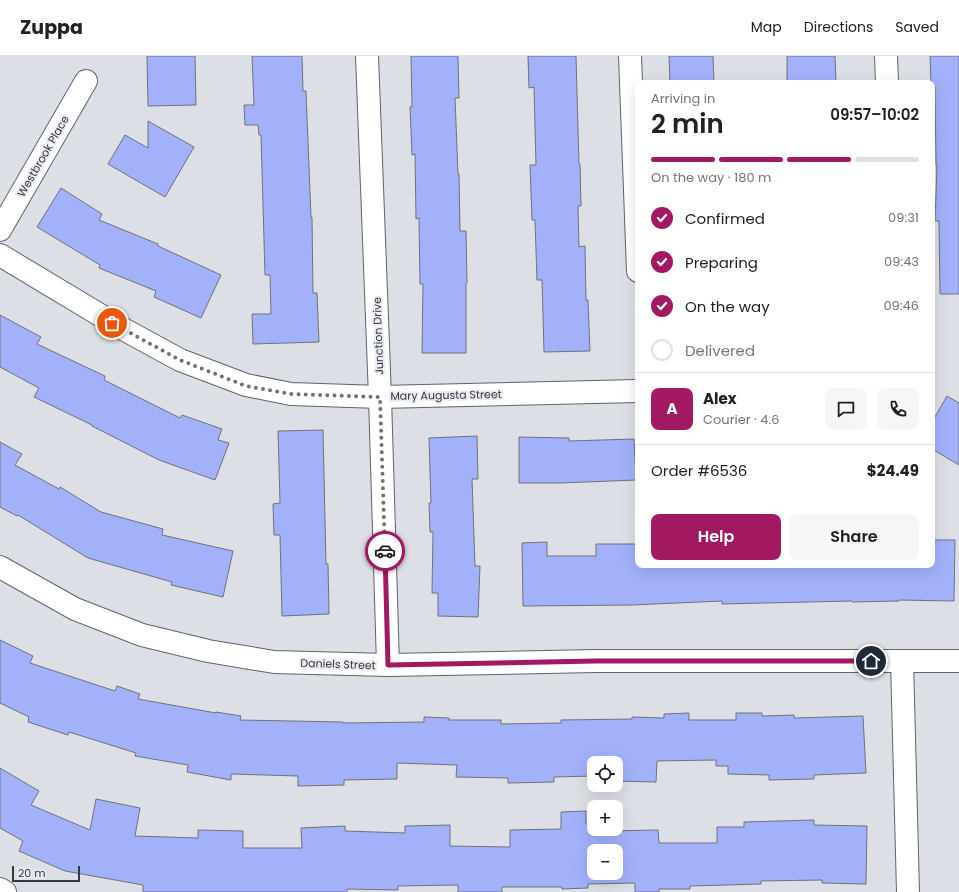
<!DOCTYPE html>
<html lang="en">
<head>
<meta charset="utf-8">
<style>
  body { margin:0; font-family:Poppins,sans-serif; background:#f6f6f6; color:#202124; height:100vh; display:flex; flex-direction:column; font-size:15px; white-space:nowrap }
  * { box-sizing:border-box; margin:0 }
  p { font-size:13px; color:#757577 }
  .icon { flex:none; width:22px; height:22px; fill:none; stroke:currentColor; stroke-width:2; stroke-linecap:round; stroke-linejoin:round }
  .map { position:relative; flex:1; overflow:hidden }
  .side { position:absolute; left:635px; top:24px; width:300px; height:488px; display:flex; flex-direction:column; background:#fff; border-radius:8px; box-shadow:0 4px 16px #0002 }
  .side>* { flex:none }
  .fabs { position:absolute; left:587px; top:700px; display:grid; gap:8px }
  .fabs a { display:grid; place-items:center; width:36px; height:36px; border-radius:8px; background:#fff; box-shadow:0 4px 16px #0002; font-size:20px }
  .scale { position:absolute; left:12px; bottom:10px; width:68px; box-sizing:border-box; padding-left:4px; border:2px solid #36373a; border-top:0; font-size:11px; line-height:14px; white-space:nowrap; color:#36373a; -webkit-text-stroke:3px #eaecf3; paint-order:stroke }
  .pin { position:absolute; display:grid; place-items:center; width:34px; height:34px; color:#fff; margin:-17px; border:2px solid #fff; border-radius:50%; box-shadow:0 1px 4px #0007 }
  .courier { position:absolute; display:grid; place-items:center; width:40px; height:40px; margin:-20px; border:3px solid #a31961; border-radius:50%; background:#fff; color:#222; box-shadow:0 1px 5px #0007 }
  .summary em { font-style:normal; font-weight:600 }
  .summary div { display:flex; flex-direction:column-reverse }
  .summary { display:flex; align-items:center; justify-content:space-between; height:68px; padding:0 16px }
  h1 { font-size:26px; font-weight:600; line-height:30px }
  .bar { display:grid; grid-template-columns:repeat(4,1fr); gap:6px 4px; align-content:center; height:48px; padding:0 16px }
  .bar i { height:5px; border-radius:3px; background:#e0e0e0 }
  .bar .on { background:#a31961 }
  .bar p { grid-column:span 4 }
  .line { display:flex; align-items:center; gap:10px; padding:0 16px; border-top:1px solid #e0e0e0 }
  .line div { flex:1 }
  .round { display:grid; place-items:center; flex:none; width:42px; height:42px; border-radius:8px; background:#f6f6f6 }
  ol { padding:0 16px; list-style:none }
  li { display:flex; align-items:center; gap:12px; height:44px }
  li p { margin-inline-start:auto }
  li .icon { padding:4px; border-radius:50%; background:#a31961; color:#fff; stroke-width:4 }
  li:last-child { color:#757577 }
  li i { width:22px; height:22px; border:2px solid #e0e0e0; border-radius:50% }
  .cta { display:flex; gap:8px; margin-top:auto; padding:8px 16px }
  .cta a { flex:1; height:46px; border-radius:8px; background:#a31961; color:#fff; font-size:16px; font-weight:600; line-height:46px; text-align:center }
  .cta a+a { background:#f6f6f6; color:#202124 }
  header { display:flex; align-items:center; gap:24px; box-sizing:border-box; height:56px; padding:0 20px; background:#fff; border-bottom:1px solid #e0e0e0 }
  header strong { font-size:19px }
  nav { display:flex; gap:22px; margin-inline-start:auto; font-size:14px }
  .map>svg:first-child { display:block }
</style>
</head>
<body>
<header>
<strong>Zuppa</strong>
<nav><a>Map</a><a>Directions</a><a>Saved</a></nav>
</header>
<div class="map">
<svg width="959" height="836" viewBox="0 0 959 836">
  <rect width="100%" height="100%" fill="#dddfe6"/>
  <!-- building -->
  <g fill="#a2b1fa" stroke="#707178" fill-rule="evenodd">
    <polygon points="147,0 195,0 196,49 148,50"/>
    <polygon points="252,0 302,0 303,35 306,35 311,161 312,161 313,237 317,237 319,286 253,288 252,258 271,258 270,219 265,219 261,79 259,79 258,69 245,69 244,49 254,49"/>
    <polygon points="411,0 458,0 459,42 455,42 458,118 459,118 460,175 466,175 467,227 466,227 466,297 422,297 423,228 420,228 419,162 416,163 415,98 412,99 410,51 412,51"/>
    <polygon points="528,0 576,0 579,108 580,108 581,150 578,150 579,191 585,190 586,244 588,244 590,295 544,296 542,224 537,224 535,164 532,164 530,109 536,109 534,31 529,32"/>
    <polygon points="669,0 713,0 714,27 670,27"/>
    <polygon points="787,0 835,0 836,27 787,27"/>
    <polygon points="930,0 959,0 959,238 940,238 939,165 935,165 937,109 936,109 935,31 932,32 932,27 931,27"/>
    <polygon points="148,65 194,91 165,141 108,108 125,79 148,92"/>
    <polygon points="61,132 102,158 99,164 158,188 158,190 221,219 201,262 154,241 156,235 99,212 100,209 37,171"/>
    <polygon points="0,259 41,281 37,288 105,320 104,324 180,362 182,359 222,373 218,384 229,387 215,424 159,404 92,370 92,369 34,341 39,332 0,311"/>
    <polygon points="947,340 959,347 959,409 932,393 932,366"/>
    <polygon points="323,374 326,508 328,508 329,558 282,560 280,479 274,479 273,448 280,447 278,375"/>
    <polygon points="477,380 478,423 472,423 475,510 480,510 478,561 438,560 438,537 432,537 433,476 430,476 429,447 431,447 429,382"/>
    <polygon points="519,381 569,382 569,385 634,383 636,424 561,427 519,427"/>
    <polygon points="0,386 22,398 15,409 59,433 60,431 101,456 163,473 162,479 233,495 223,541 171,529 172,526 88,502 18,459 17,460 0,451"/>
    <polygon points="932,484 955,484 954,545 899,544 899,545 852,546 852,545 722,548 722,545 632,549 523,550 522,487 547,486 547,500 596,500 596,488 638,488 638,509 932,509"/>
    <polygon points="0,584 33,600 30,607 115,635 117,630 140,638 138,643 216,657 216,656 241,660 240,664 343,666 343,667 424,666 424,661 449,662 449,664 501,664 501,668 561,667 561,664 632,663 632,661 664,662 664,658 689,657 689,664 736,664 736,657 762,657 762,660 794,659 794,662 863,660 866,717 814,719 814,723 769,724 769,719 728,718 728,710 716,710 716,704 657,705 656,726 616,725 616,707 594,707 594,720 554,721 554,726 508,727 508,722 456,721 457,709 397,707 397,723 344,724 344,729 298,730 298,720 231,718 231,724 187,716 188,709 135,700 136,697 69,676 68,679 28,666 29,661 0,647"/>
    <path d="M 0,712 L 39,735 L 31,749 L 90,774 L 96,743 L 140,752 L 135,780 L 198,782 L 198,774 L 243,775 L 243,792 L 302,792 L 301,772 L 345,770 L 345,775 L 405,777 L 405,770 L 450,769 L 450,790 L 510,791 L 510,774 L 561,773 L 561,756 L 586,755 L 586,768 L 594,768 L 594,773 L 606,773 L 606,775 L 658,774 L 659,787 L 717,787 L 717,771 L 744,771 L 744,766 L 814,764 L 814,769 L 867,770 L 866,828 L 822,827 L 822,824 L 761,825 L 761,828 L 690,830 L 690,833 L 659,833 L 659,836 L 635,836 L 635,827 L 588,828 L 588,832 L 562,833 L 562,831 L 502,831 L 502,836 L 458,836 L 458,829 L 398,830 L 398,834 L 347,833 L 347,836 L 143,836 L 143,829 L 65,815 L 19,795 L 23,785 L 0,772 ZM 594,795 L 616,795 L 616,817 L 594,817 Z"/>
  </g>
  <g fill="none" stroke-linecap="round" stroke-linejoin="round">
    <defs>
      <g id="minor">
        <polyline points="367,0 380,341 388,609"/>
        <polyline points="630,0 638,215"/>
        <polyline points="886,0 887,27"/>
        <polyline points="0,174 86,25"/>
        <polyline points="0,199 125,274 180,304 246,329 291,338 380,341 638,335"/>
        <polyline points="0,511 75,553 142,579 208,595 274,606 388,609 596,605 959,605"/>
        <polyline points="902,605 908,836"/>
        <polyline points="0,833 5,836"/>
      </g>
    </defs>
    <!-- minor casing -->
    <use href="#minor" stroke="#616369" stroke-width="24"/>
    <!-- minor -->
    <use href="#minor" stroke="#fff" stroke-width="22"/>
  </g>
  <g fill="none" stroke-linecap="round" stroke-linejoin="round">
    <!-- done -->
    <polyline stroke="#707276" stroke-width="4" stroke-dasharray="0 7.2" points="112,267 180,304 246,330 291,338 380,341 385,495"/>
    <!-- route -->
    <polyline stroke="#a31961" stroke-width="5" points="385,495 388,609 596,605 871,605"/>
  </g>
  <g text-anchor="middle" stroke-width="4" stroke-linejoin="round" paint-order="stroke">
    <!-- street labels -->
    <g font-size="11" fill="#36373a" stroke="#eaecf3">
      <text transform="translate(43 100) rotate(-60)" y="4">Westbrook Place</text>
      <text transform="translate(378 280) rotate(-92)" y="4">Junction Drive</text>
      <text transform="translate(446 339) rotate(-1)" y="4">Mary Augusta Street</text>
      <text transform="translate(338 608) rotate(2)" y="4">Daniels Street</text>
    </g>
  </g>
</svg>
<div class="fabs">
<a><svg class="icon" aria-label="locate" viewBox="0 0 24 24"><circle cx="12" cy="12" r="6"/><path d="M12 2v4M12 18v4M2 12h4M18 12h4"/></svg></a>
<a>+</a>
<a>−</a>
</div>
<div class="scale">20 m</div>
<div class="pin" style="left:112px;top:267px;background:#ea580c"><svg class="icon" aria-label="bag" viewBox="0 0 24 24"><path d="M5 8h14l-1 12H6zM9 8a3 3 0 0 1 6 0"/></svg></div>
<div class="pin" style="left:871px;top:605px;background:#1f2937"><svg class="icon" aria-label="home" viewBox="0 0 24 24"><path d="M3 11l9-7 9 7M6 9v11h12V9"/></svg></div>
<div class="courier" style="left:385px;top:495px"><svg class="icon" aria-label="car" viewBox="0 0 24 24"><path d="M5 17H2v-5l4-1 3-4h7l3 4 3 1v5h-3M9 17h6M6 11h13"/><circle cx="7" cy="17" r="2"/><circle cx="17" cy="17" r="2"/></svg></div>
<section class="side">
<div class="summary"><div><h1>2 min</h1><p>Arriving in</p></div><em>09:57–10:02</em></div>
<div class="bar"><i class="on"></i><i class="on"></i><i class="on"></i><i></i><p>On the way · 180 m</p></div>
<ol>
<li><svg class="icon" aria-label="check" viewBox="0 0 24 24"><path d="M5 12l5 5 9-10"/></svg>Confirmed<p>09:31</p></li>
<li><svg class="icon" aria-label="check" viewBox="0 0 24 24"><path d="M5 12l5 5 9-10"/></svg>Preparing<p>09:43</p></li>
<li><svg class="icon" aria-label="check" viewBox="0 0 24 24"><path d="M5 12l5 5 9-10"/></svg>On the way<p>09:46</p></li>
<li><i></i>Delivered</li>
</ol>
<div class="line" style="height:72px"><b class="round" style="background:#a31961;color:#fff">A</b><div><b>Alex</b><p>Courier · 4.6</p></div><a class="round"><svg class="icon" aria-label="chat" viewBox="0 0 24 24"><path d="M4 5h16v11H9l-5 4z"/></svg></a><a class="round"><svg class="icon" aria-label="phone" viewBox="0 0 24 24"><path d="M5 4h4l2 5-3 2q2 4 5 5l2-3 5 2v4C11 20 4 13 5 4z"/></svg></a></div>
<div class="line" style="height:52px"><div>Order #6536</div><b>$24.49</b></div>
<div class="cta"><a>Help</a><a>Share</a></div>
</section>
</div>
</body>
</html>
